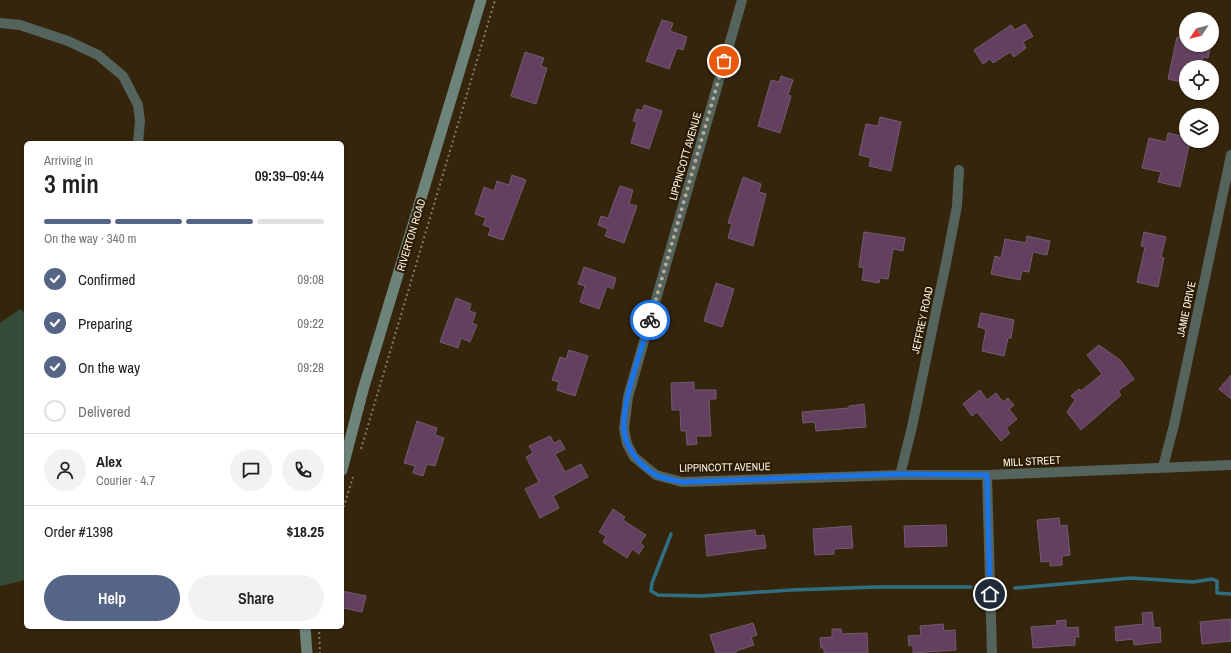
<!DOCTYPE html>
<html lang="en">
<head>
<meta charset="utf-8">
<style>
  body { margin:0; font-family:"Archivo Narrow",sans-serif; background:#f2f2f2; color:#202124; height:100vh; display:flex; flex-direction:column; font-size:15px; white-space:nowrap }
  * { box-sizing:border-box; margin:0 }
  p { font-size:13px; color:#757577 }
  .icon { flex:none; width:22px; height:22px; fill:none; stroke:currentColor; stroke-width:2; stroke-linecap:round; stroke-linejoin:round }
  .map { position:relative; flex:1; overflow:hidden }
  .side { position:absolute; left:24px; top:141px; width:320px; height:488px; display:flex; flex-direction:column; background:#fff; border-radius:6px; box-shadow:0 1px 3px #0004 }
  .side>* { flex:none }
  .needle { width:26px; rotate:235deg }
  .tools { position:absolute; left:1179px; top:12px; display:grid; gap:8px }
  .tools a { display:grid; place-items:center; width:40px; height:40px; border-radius:50%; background:#fff; box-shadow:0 1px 3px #0004; font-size:20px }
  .pin { position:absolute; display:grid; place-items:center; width:34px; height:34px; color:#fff; margin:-17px; border:2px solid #fff; border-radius:50%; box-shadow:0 1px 4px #0007 }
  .courier { position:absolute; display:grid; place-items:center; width:40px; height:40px; margin:-20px; border:3px solid #1a73e8; border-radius:50%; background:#fff; color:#222; box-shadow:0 1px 5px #0007 }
  .summary em { font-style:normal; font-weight:600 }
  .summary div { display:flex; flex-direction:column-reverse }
  .summary { display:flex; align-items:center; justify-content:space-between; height:68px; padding:0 20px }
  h1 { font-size:26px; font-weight:600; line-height:30px }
  .bar { display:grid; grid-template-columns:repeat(4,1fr); gap:6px 4px; align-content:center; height:48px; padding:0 20px }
  .bar i { height:5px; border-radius:3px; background:#e0e0e0 }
  .bar .active { background:#566486 }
  .bar p { grid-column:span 4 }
  .line { display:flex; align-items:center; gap:10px; padding:0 20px; border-top:1px solid #e0e0e0 }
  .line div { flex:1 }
  .round { display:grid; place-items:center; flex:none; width:42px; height:42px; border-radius:21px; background:#f2f2f2 }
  ol { padding:0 20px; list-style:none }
  li { display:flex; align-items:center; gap:12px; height:44px }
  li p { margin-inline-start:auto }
  li .icon { padding:4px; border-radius:50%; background:#566486; color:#fff; stroke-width:4 }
  li:last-child { color:#757577 }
  li i { width:22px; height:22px; border:2px solid #e0e0e0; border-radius:50% }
  .primary-button { display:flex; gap:8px; margin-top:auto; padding:8px 20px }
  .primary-button a { flex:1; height:46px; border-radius:24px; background:#566486; color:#fff; font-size:16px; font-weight:600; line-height:46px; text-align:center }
  .primary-button a+a { background:#f2f2f2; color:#202124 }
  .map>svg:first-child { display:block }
</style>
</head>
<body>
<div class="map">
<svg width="1231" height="653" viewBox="0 0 1231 653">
  <rect width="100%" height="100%" fill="#34250c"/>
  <!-- green -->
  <polygon fill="#354d38" points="20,309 26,314 26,580 0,586 0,323"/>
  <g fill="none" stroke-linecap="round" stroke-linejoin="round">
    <!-- stream -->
    <g stroke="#306f82" stroke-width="3.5">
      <polyline points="671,534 652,583 651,591 658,595 702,596 791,590 877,587 971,587"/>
      <polyline points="1015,588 1131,578 1193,582 1212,579 1217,581 1217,593 1231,594"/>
    </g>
  </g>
  <!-- building -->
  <g fill="#633f60" stroke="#735b70">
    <polygon points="662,20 673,23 670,31 687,37 683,50 677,48 669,69 646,61"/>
    <polygon points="1025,24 1033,36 1023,42 1026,48 1014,57 1010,52 993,63 990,59 983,64 974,50 1011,25 1015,30"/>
    <polygon points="1177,37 1186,39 1186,45 1211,45 1208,58 1203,57 1200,67 1186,67 1186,83 1168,79"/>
    <polygon points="525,52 544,58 541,66 547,68 536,104 511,96"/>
    <polygon points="781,76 793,80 788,95 791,96 780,133 758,126 771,80 779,82"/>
    <polygon points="644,105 662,111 649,149 631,143 637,122 633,121 637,109 642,111"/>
    <polygon points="880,117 901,122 891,171 869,166 871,158 859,155 866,124 878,126"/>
    <polygon points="1168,133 1186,137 1186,141 1190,141 1180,187 1158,182 1161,172 1142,168 1149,138 1166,142"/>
    <polygon points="512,175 526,180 503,240 488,235 491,228 483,225 486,218 475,214 484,187 494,191 497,181 509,185"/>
    <polygon points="743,177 761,184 759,192 766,194 753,246 728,238 732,224 728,223"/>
    <polygon points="620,186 633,190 629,204 637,206 624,243 605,236 608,229 598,225 601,216 608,218"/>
    <polygon points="864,232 905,238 903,251 893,249 888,279 880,278 879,283 862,280 864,268 859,267"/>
    <polygon points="1144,232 1166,237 1161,257 1164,258 1158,287 1137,282 1145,247 1141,246"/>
    <polygon points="1027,236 1050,241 1047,255 1033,252 1029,272 1022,271 1020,280 991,274 995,256 1001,258 1005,239 1026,243"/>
    <polygon points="584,267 616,278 613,289 607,286 599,309 580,302 585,286 578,284"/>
    <polygon points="716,283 734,289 722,327 704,321"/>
    <polygon points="456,298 471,304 469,311 476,313 472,323 477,325 470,342 461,338 458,348 440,342"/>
    <polygon points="981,313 1014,320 1011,338 1008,338 1004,356 982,351 986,329 978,327"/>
    <polygon points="1099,345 1120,360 1134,379 1118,391 1121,395 1081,430 1067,412 1075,400 1071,396 1079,389 1081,391 1102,374 1087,355"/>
    <polygon points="569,350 588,356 575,396 557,390 559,382 552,380 560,357 566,359"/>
    <polygon points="1231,375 1231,399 1219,389"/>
    <polygon points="694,382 694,390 716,390 716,399 709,399 711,436 696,436 697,444 687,445 686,431 681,431 680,410 672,410 671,383"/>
    <polygon points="980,390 987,400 996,393 1003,402 1008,398 1014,405 1009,409 1017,419 1006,428 1010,433 1001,441 977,412 972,416 963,404"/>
    <polygon points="864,404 866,427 816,431 815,422 803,423 802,412 849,408 849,406"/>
    <polygon points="417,421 437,428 435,435 444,438 435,466 427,464 423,476 413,473 415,466 404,463"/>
    <polygon points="550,436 554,443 560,440 565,449 555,454 565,472 581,464 588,477 553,496 559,508 540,518 525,489 539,482 526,457 533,453 529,446"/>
    <polygon points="613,509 625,517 623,520 646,535 640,543 644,546 639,554 632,549 627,558 603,542 606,536 599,532"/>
    <polygon points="1059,518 1060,526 1067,525 1070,555 1062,556 1062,565 1050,566 1050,561 1041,562 1037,520"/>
    <polygon points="946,525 947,546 905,547 904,526"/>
    <polygon points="851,526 853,548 834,549 834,554 815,555 813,529"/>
    <polygon points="755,530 756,536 764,535 766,548 707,556 705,535"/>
    <polygon points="342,591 366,596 362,612 343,608 344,602 342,601"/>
    <polygon points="1152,612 1154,628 1160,627 1161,642 1134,645 1133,639 1116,641 1115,627 1143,624 1142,613"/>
    <polygon points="1231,619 1231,641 1202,644 1200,622"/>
    <polygon points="1066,620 1066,628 1078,627 1079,637 1075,637 1075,645 1033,648 1031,627 1057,625 1056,621"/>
    <polygon points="753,623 757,635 751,637 754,645 736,651 736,653 716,653 710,635"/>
    <polygon points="943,624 944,631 955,630 956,650 913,653 913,645 909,646 908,636 921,635 920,626"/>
    <polygon points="832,629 841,629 842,634 867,633 868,653 824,653 824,648 821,648 820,638 832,637"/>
  </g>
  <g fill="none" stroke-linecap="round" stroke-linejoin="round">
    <!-- path -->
    <g stroke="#877a65" stroke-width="2" stroke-dasharray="2 3" stroke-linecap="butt">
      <polyline points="361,449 495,0"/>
      <polyline points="342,512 353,477"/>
      <polyline points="319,627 320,653"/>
    </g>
    <!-- minor -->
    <g stroke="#55635d" stroke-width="10">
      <polyline points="742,0 628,397 624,429 627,444 634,457 656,475 682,482 900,475 987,475 1231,465"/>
      <polyline points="0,23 20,25 68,41 98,55 123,76 138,105 140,121 138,143"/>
      <polyline points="1163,467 1174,425 1231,155"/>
      <polyline points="900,475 912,427 947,258 957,206 959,170"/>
      <polyline points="987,475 992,653"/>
    </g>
    <!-- secondary -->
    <g stroke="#6d847a" stroke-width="11">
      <polyline points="342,470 363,390 481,0"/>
      <polyline points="305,627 307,653"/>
    </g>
  </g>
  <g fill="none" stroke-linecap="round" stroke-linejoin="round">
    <!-- done -->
    <polyline stroke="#b7ab98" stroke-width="4" stroke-dasharray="0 7.2" points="650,320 724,61"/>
    <!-- route -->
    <path stroke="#1a73e8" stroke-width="5" d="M 650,320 C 642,349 622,400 624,429 C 625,448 640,466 656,475 C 663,479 674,480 682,482 L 900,474 L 987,475 L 990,594"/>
  </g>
  <g text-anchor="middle" stroke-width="4" stroke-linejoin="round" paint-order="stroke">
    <!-- street labels -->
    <g font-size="11" fill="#fdf3e4" stroke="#2a1b03">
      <text transform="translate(685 156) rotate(-74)" y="4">LIPPINCOTT AVENUE</text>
      <text transform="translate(411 235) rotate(-73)" y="4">RIVERTON ROAD</text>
      <text transform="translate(1186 309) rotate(-78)" y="4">JAMIE DRIVE</text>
      <text transform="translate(922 320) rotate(-78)" y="4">JEFFREY ROAD</text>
      <text transform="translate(1032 461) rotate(-3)" y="4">MILL STREET</text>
      <text transform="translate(725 467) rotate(-1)" y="4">LIPPINCOTT AVENUE</text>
    </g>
  </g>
</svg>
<div class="tools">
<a><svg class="needle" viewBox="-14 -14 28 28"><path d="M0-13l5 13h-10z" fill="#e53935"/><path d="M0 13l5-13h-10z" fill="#757577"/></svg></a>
<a><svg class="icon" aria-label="locate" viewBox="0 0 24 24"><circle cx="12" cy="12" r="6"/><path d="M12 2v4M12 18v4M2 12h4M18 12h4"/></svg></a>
<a><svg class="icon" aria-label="layers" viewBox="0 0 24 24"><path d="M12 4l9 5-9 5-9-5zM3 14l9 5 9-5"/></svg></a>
</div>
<div class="pin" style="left:724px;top:61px;background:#ea580c"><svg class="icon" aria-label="bag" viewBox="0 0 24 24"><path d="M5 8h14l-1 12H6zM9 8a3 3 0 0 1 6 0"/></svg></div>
<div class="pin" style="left:990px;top:594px;background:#1f2937"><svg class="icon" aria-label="home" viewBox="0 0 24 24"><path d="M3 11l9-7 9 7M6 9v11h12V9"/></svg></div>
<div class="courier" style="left:650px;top:320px"><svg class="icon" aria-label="bike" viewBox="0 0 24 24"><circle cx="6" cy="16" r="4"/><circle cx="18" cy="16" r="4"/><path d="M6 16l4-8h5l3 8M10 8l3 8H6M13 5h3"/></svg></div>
<section class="side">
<div class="summary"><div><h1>3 min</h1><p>Arriving in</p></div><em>09:39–09:44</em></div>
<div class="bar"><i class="active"></i><i class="active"></i><i class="active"></i><i></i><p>On the way · 340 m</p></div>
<ol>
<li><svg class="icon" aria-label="check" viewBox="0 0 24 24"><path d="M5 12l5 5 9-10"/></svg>Confirmed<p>09:08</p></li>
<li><svg class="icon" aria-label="check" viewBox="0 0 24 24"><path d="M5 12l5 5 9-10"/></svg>Preparing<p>09:22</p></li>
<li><svg class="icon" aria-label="check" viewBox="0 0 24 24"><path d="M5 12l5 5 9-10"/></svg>On the way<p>09:28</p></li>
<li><i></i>Delivered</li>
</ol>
<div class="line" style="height:72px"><a class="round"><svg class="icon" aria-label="person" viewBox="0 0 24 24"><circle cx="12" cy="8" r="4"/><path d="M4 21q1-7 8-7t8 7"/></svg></a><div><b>Alex</b><p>Courier · 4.7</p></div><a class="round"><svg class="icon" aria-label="chat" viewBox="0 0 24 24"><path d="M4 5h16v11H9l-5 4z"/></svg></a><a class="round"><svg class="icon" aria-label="phone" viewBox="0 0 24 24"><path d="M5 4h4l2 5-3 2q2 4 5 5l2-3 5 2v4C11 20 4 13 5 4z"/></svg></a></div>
<div class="line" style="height:52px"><div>Order #1398</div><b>$18.25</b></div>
<div class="primary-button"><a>Help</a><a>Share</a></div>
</section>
</div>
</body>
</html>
